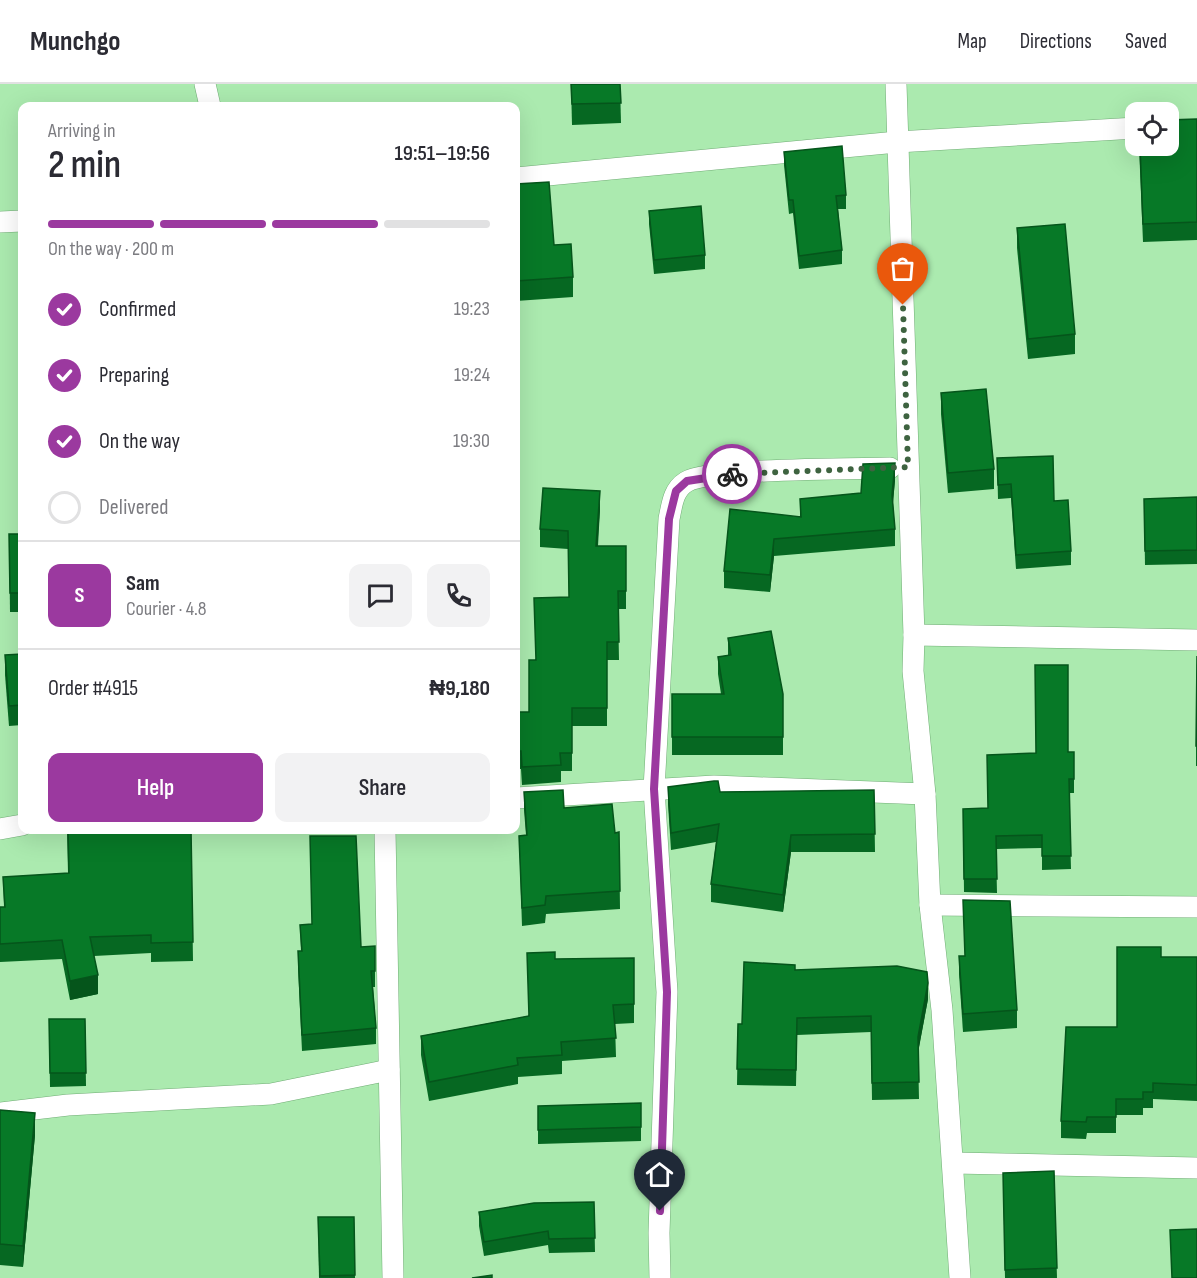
<!DOCTYPE html>
<html lang="en">
<head>
<meta charset="utf-8">
<style>
  body { margin:0; font-family:"Sofia Sans Condensed",sans-serif; background:#f2f2f3; color:#2b2b33; height:100vh; display:flex; flex-direction:column; font-size:22px; white-space:nowrap }
  * { box-sizing:border-box; margin:0 }
  p { font-size:20px; color:#7c7c81 }
  .icon { flex:none; width:33px; height:33px; fill:none; stroke:currentColor; stroke-width:2; stroke-linecap:round; stroke-linejoin:round }
  .map { position:relative; flex:1; overflow:hidden }
  .side { position:absolute; left:18px; top:18px; width:502px; height:732px; display:flex; flex-direction:column; background:#fff; border-radius:12px; box-shadow:0 6px 24px #0002 }
  .side>* { flex:none }
  .fabs { position:absolute; left:1125px; top:18px; display:grid; gap:12px }
  .fabs a { display:grid; place-items:center; width:54px; height:54px; border-radius:12px; background:#fff; box-shadow:0 6px 24px #0002; font-size:30px }
  .pin { position:absolute; display:grid; place-items:center; width:51px; height:51px; color:#fff; margin:-62px -26px; border-radius:50% 50% 50% 0; rotate:-45deg; box-shadow:0 0 6px #0007 }
  .pin .icon { rotate:45deg }
  .courier { position:absolute; display:grid; place-items:center; width:60px; height:60px; margin:-30px; border:4px solid #9b399f; border-radius:50%; background:#fff; color:#222; box-shadow:0 2px 8px #0007 }
  .head em { font-style:normal; font-weight:600 }
  .head div { display:flex; flex-direction:column-reverse }
  .head { display:flex; align-items:center; justify-content:space-between; height:102px; padding:0 30px }
  h1 { font-size:39px; font-weight:600; line-height:45px }
  .bar { display:grid; grid-template-columns:repeat(4,1fr); gap:9px 6px; align-content:center; height:72px; padding:0 30px }
  .bar i { height:8px; border-radius:4px; background:#e1e1e2 }
  .bar .on { background:#9b399f }
  .bar p { grid-column:span 4 }
  .line { display:flex; align-items:center; gap:15px; padding:0 30px; border-top:2px solid #e1e1e2 }
  .line div { flex:1 }
  .round { display:grid; place-items:center; flex:none; width:63px; height:63px; border-radius:12px; background:#f2f2f3 }
  ol { padding:0 30px; list-style:none }
  li { display:flex; align-items:center; gap:18px; height:66px }
  li p { margin-inline-start:auto }
  li .icon { padding:6px; border-radius:50%; background:#9b399f; color:#fff; stroke-width:4 }
  li:last-child { color:#7c7c81 }
  li i { width:33px; height:33px; border:3px solid #e1e1e2; border-radius:50% }
  .button { display:flex; gap:12px; margin-top:auto; padding:12px 30px }
  .button a { flex:1; height:69px; border-radius:12px; background:#9b399f; color:#fff; font-size:24px; font-weight:600; line-height:69px; text-align:center }
  .button a+a { background:#f2f2f3; color:#2b2b33 }
  header { display:flex; align-items:center; gap:36px; box-sizing:border-box; height:84px; padding:0 30px; background:#fff; border-bottom:2px solid #e1e1e2 }
  header strong { font-size:28px }
  nav { display:flex; gap:33px; margin-inline-start:auto; font-size:21px }
  .map>svg:first-child { display:block }
</style>
</head>
<body>
<header>
<strong>Munchgo</strong>
<nav><a>Map</a><a>Directions</a><a>Saved</a></nav>
</header>
<div class="map">
<svg width="1197" height="1194" viewBox="0 0 1197 1194">
  <rect width="100%" height="100%" fill="#abeaaf"/>
  <g fill="none" stroke-linecap="round" stroke-linejoin="round">
    <defs>
      <g id="minor">
        <polyline points="205,0 210,22"/>
        <polyline points="896,0 914,551 913,587 925,710 930,821 942,926 960,1194"/>
        <polyline points="516,94 897,58 1136,44"/>
        <polyline points="0,138 22,137"/>
        <polyline points="914,551 1197,556"/>
        <polyline points="516,714 714,702 925,710"/>
        <polyline points="0,745 22,741"/>
        <polyline points="385,746 393,1194"/>
        <polyline points="930,821 1197,823"/>
        <polyline points="0,1029 68,1021 271,1010 389,986"/>
        <polyline points="953,1079 1197,1084"/>
        <path d="M 660,1194 L 659,1149 L 667,908 L 654,705 L 669,435 C 672,421 673,406 686,398 C 708,384 854,385 890,384"/>
      </g>
    </defs>
    <!-- minor casing -->
    <use href="#minor" stroke="#70ad75" stroke-width="22"/>
    <!-- minor -->
    <use href="#minor" stroke="#fff" stroke-width="21"/>
  </g>
  <!-- wall -->
  <g fill="#066822">
    <polygon points="571,0 620,0 621,39 572,41"/>
    <polygon points="1197,35 1197,156 1143,158 1139,62 1168,62"/>
    <polygon points="784,68 846,111 846,125 838,125 842,166 842,180 799,185 793,129 789,130 784,81"/>
    <polygon points="516,100 573,193 573,213 516,217"/>
    <polygon points="649,127 705,171 705,185 654,190 649,140"/>
    <polygon points="1017,144 1075,250 1075,270 1028,275 1017,164"/>
    <polygon points="941,309 994,385 994,405 948,409 941,330"/>
    <polygon points="997,374 1054,417 1071,467 1071,481 1016,485 1011,414 998,415"/>
    <polygon points="895,396 893,419 895,445 895,462 774,472 770,508 724,504 724,487 800,432 800,415 861,409"/>
    <polygon points="1197,413 1197,480 1145,481 1144,415"/>
    <polygon points="600,425 598,462 626,462 626,525 618,525 619,576 607,576 607,642 572,642 572,687 561,687 561,698 522,701 521,685 516,685 516,628 529,628 535,576 569,513 568,465 540,463 540,445"/>
    <polygon points="9,450 22,450 22,528 10,528"/>
    <polygon points="728,554 783,610 783,671 672,671 672,610 721,610 718,590 718,573 728,571"/>
    <polygon points="22,570 22,641 9,642 5,591 5,571"/>
    <polygon points="1197,572 1197,682 1196,682 1196,662"/>
    <polygon points="1068,668 1074,695 1074,709 1069,709 1071,785 1042,786 1042,764 996,765 997,809 964,808 963,725 988,724"/>
    <polygon points="668,703 720,708 874,706 875,768 791,768 783,828 711,818 711,800 716,758 671,766 668,720"/>
    <polygon points="524,708 564,724 615,749 619,748 620,825 546,830 545,839 522,842 519,752 526,751 524,726"/>
    <polygon points="67,746 191,746 193,877 151,878 151,869 94,872 98,910 70,916 62,875 0,878 0,823 4,823 3,793 68,789"/>
    <polygon points="300,841 361,863 375,862 375,903 373,903 376,944 376,960 302,967 298,884 298,867 301,867"/>
    <polygon points="959,872 964,872 1017,926 1017,944 963,948 959,890"/>
    <polygon points="1161,873 1197,873 1197,1017 1153,1015 1153,1024 1143,1024 1143,1031 1116,1031 1116,1049 1087,1049 1086,1055 1061,1054 1061,1037 1117,943"/>
    <polygon points="634,874 634,939 615,940 616,973 562,977 562,990 518,993 518,1000 429,1017 421,971 421,952 528,932 555,875"/>
    <polygon points="795,886 928,915 918,968 919,1015 872,1016 871,948 797,951 796,1002 737,1001 738,940 742,940"/>
    <polygon points="49,935 85,935 86,1002 50,1003"/>
    <polygon points="538,1022 641,1043 641,1057 538,1060"/>
    <polygon points="0,1026 35,1051 23,1183 0,1181"/>
    <polygon points="1054,1087 1057,1194 1005,1194 1003,1089"/>
    <polygon points="594,1118 595,1168 549,1169 548,1161 484,1172 479,1142 479,1128"/>
    <polygon points="318,1133 354,1133 355,1194 319,1194"/>
  </g>
  <!-- shaded-wall -->
  <g fill="#05551b">
    <polygon points="895,379 895,396 892,428 892,411"/>
    <polygon points="600,407 600,425 596,480 596,462"/>
    <polygon points="774,455 774,472 770,508 770,491"/>
    <polygon points="791,751 791,768 783,828 783,811"/>
    <polygon points="98,891 98,910 70,916 70,897"/>
    <polygon points="928,899 928,915 918,969 918,953"/>
    <polygon points="35,1029 35,1051 23,1183 23,1162"/>
  </g>
  <!-- building -->
  <g fill="#077927" stroke="#05551b" stroke-width="1.5">
    <polygon points="571,0 620,0 621,19 572,20"/>
    <polygon points="1197,35 1197,138 1143,140 1140,62 1168,62 1168,36"/>
    <polygon points="842,62 846,111 836,112 842,166 799,172 793,116 789,116 784,68"/>
    <polygon points="549,98 554,161 571,160 573,193 516,197 516,100"/>
    <polygon points="701,122 705,171 654,176 649,127"/>
    <polygon points="1065,140 1075,250 1028,255 1017,144"/>
    <polygon points="986,305 994,385 948,389 941,309"/>
    <polygon points="1053,372 1054,417 1068,416 1071,467 1016,471 1011,400 998,401 997,374"/>
    <polygon points="895,379 892,411 895,445 774,455 770,491 724,487 730,425 801,433 800,415 861,409 863,380"/>
    <polygon points="543,404 600,407 596,462 626,462 626,507 618,507 619,558 607,558 607,624 572,624 572,669 560,669 561,681 522,683 521,667 516,667 516,628 529,628 529,576 536,576 534,514 569,513 568,447 540,445"/>
    <polygon points="1197,413 1197,466 1145,467 1144,415"/>
    <polygon points="9,450 22,450 22,509 10,509"/>
    <polygon points="771,547 783,610 783,653 672,653 672,610 724,610 718,573 731,571 728,554"/>
    <polygon points="22,570 22,621 9,622 5,571"/>
    <polygon points="1197,572 1197,662 1196,662"/>
    <polygon points="1035,581 1068,581 1068,668 1074,668 1074,695 1069,695 1071,772 1042,772 1042,751 996,752 997,795 964,795 963,725 988,724 987,671 1036,669"/>
    <polygon points="714,697 718,697 720,708 874,706 875,750 791,751 783,811 711,800 719,740 671,749 668,703"/>
    <polygon points="563,706 564,724 612,720 615,749 619,748 620,807 546,812 545,821 522,824 519,752 527,751 524,708"/>
    <polygon points="68,746 191,746 193,858 151,859 151,851 90,853 98,891 70,897 62,856 0,860 0,823 5,823 3,793 69,789"/>
    <polygon points="310,752 356,752 361,863 375,862 375,887 371,887 376,944 302,951 298,867 302,867 300,841 312,840"/>
    <polygon points="963,816 1010,817 1017,926 963,930 959,872 965,872"/>
    <polygon points="1117,863 1161,863 1161,873 1197,873 1197,1001 1153,999 1153,1008 1143,1008 1143,1015 1116,1015 1116,1033 1087,1033 1086,1038 1061,1037 1066,943 1117,943"/>
    <polygon points="555,868 555,875 634,874 634,920 613,921 616,954 561,958 562,971 517,974 518,981 429,998 421,952 529,932 527,869"/>
    <polygon points="744,878 795,881 795,886 897,882 927,888 928,899 918,953 919,998 872,999 871,932 797,934 796,986 737,985 738,940 742,940"/>
    <polygon points="49,935 85,935 86,989 50,989"/>
    <polygon points="641,1019 641,1043 538,1046 538,1022"/>
    <polygon points="0,1026 35,1029 23,1162 0,1160"/>
    <polygon points="1054,1087 1057,1184 1005,1186 1003,1089"/>
    <polygon points="594,1118 595,1154 549,1155 548,1147 484,1158 479,1128 534,1119"/>
    <polygon points="318,1133 354,1133 355,1191 320,1192"/>
    <polygon points="1197,1145 1197,1194 1172,1194 1170,1146"/>
    <polygon points="492,1191 492,1194 472,1194"/>
  </g>
  <g fill="none" stroke-linecap="round" stroke-linejoin="round">
    <!-- done -->
    <polyline stroke="#3e6340" stroke-width="6" stroke-dasharray="0 10.8" points="732,390 908,383 903,221"/>
    <!-- route -->
    <polyline stroke="#9b399f" stroke-width="8" points="660,1127 667,908 654,705 669,435 676,407 687,397 732,390"/>
  </g>
</svg>
<div class="fabs">
<a><svg class="icon" aria-label="locate" viewBox="0 0 24 24"><circle cx="12" cy="12" r="6"/><path d="M12 2v4M12 18v4M2 12h4M18 12h4"/></svg></a>
</div>
<div class="pin" style="left:903px;top:221px;background:#ea580c"><svg class="icon" aria-label="bag" viewBox="0 0 24 24"><path d="M5 8h14l-1 12H6zM9 8a3 3 0 0 1 6 0"/></svg></div>
<div class="pin" style="left:660px;top:1127px;background:#1f2937"><svg class="icon" aria-label="home" viewBox="0 0 24 24"><path d="M3 11l9-7 9 7M6 9v11h12V9"/></svg></div>
<div class="courier" style="left:732px;top:390px"><svg class="icon" aria-label="bike" viewBox="0 0 24 24"><circle cx="6" cy="16" r="4"/><circle cx="18" cy="16" r="4"/><path d="M6 16l4-8h5l3 8M10 8l3 8H6M13 5h3"/></svg></div>
<section class="side">
<div class="head"><div><h1>2 min</h1><p>Arriving in</p></div><em>19:51–19:56</em></div>
<div class="bar"><i class="on"></i><i class="on"></i><i class="on"></i><i></i><p>On the way · 200 m</p></div>
<ol>
<li><svg class="icon" aria-label="check" viewBox="0 0 24 24"><path d="M5 12l5 5 9-10"/></svg>Confirmed<p>19:23</p></li>
<li><svg class="icon" aria-label="check" viewBox="0 0 24 24"><path d="M5 12l5 5 9-10"/></svg>Preparing<p>19:24</p></li>
<li><svg class="icon" aria-label="check" viewBox="0 0 24 24"><path d="M5 12l5 5 9-10"/></svg>On the way<p>19:30</p></li>
<li><i></i>Delivered</li>
</ol>
<div class="line" style="height:108px"><b class="round" style="background:#9b399f;color:#fff">S</b><div><b>Sam</b><p>Courier · 4.8</p></div><a class="round"><svg class="icon" aria-label="chat" viewBox="0 0 24 24"><path d="M4 5h16v11H9l-5 4z"/></svg></a><a class="round"><svg class="icon" aria-label="phone" viewBox="0 0 24 24"><path d="M5 4h4l2 5-3 2q2 4 5 5l2-3 5 2v4C11 20 4 13 5 4z"/></svg></a></div>
<div class="line" style="height:78px"><div>Order #4915</div><b>₦9,180</b></div>
<div class="button"><a>Help</a><a>Share</a></div>
</section>
</div>
</body>
</html>
